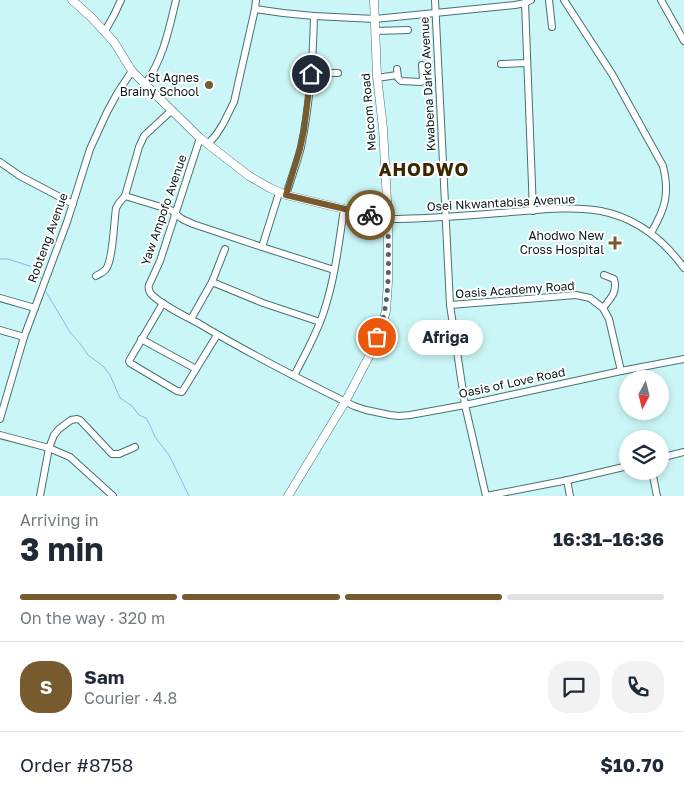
<!DOCTYPE html>
<html lang="en">
<head>
<meta charset="utf-8">
<style>
  body { margin:0; font-family:"Golos Text",sans-serif; background:#f2f2f3; color:#1f2937; height:100vh; display:flex; flex-direction:column; font-size:19px; white-space:nowrap }
  * { box-sizing:border-box; margin:0 }
  p { font-size:16px; color:#747a83 }
  .icon { flex:none; width:28px; height:28px; fill:none; stroke:currentColor; stroke-width:2; stroke-linecap:round; stroke-linejoin:round }
  .map { position:relative; height:496px; overflow:hidden }
  .drawer { display:flex; flex-direction:column; background:#fff; flex:1 }
  .drawer>* { flex:none }
  .needle { width:32px; rotate:187deg }
  .buttons { position:absolute; left:619px; top:370px; display:grid; gap:10px }
  .buttons a { display:grid; place-items:center; width:50px; height:50px; border-radius:50%; background:#fff; box-shadow:0 2px 8px #0003; font-size:25px }
  .pin { position:absolute; display:grid; place-items:center; width:42px; height:42px; color:#fff; margin:-21px; border:2px solid #fff; border-radius:50%; box-shadow:0 1px 5px #0007 }
  .courier { position:absolute; display:grid; place-items:center; width:50px; height:50px; margin:-25px; border:4px solid #775a2d; border-radius:50%; background:#fff; color:#222; box-shadow:0 1px 6px #0007 }
  .bubble { position:absolute; height:35px; border-radius:18px; background:#fff; box-shadow:0 2px 8px #0003; font-size:16px; font-weight:700; line-height:35px; text-align:center }
  .overview em { font-style:normal; font-weight:700 }
  .overview div { display:flex; flex-direction:column-reverse }
  .overview { display:flex; align-items:center; justify-content:space-between; height:85px; padding:0 20px }
  h1 { font-size:32px; font-weight:700; line-height:38px }
  .bar { display:grid; grid-template-columns:repeat(4,1fr); gap:8px 5px; align-content:center; height:60px; padding:0 20px }
  .bar i { height:6px; border-radius:4px; background:#e0e1e3 }
  .bar .active { background:#775a2d }
  .bar p { grid-column:span 4 }
  .line { display:flex; align-items:center; gap:12px; padding:0 20px; border-top:1px solid #e0e1e3 }
  .line div { flex:1 }
  .round { display:grid; place-items:center; flex:none; width:52px; height:52px; border-radius:20px; background:#f2f2f3 }
  .map>svg:first-child { display:block }
</style>
</head>
<body>
<div class="map">
<svg width="684" height="496" viewBox="0 0 684 496">
  <rect width="100%" height="100%" fill="#cbf6f7"/>
  <g fill="none" stroke-linecap="round" stroke-linejoin="round">
    <!-- stream -->
    <g stroke="#8bbae3" stroke-width="1">
      <polyline points="0,259 8,259 33,267 42,280"/>
      <polyline points="46,292 70,332 82,346 88,355 103,366 110,375 120,398 132,406 139,415 146,418 149,423 155,437 169,455 189,496"/>
    </g>
    <defs>
      <g id="minor">
        <polyline points="435,0 450,305 465,405 486,496"/>
        <polyline points="549,0 552,27"/>
        <path d="M 564,0 L 612,74 L 663,166 C 670,194 665,209 651,233"/>
        <polyline points="661,0 684,41"/>
        <polyline points="525,3 533,211"/>
        <polyline points="255,9 256,0"/>
        <polyline points="105,31 114,15 121,0"/>
        <polyline points="375,31 408,30"/>
        <polyline points="501,64 527,63"/>
        <polyline points="397,69 398,78 401,81 421,82 423,79 422,65"/>
        <polyline points="311,73 338,73"/>
        <polyline points="377,78 397,75"/>
        <path d="M 145,84 C 163,60 169,29 176,0"/>
        <polyline points="172,110 144,136 139,147 125,196 171,210 182,219 193,224 262,247 334,270"/>
        <path d="M 200,138 L 160,261 L 149,285 C 148,289 149,292 152,295 C 165,307 183,315 198,323 C 248,353 301,380 354,406 L 366,410 L 390,415 L 399,416 L 410,415 L 465,405 L 621,371 L 684,359"/>
        <polyline points="208,144 216,135 223,124 234,102 255,9 283,13 314,16 375,19 515,5 525,3 531,0"/>
        <polyline points="0,162 20,176 73,204"/>
        <path d="M 286,195 C 291,179 297,163 301,147 C 310,104 313,59 314,16"/>
        <path d="M 388,219 C 425,219 462,216 499,213 C 530,211 570,205 601,211 C 636,218 663,239 684,268"/>
        <polyline points="262,247 279,193"/>
        <path d="M 96,276 C 99,274 104,272 106,269 C 113,260 114,221 116,208 L 119,203 L 125,196"/>
        <polyline points="212,282 225,249"/>
        <polyline points="0,298 35,308"/>
        <polyline points="163,303 129,361 130,363 177,391 182,392 217,335"/>
        <polyline points="450,305 576,295 590,298 603,308 609,319 621,371"/>
        <path d="M 603,308 C 610,299 618,292 614,279 L 604,275"/>
        <polyline points="191,319 212,282 263,303 320,322"/>
        <polyline points="0,330 24,337"/>
        <polyline points="141,339 196,369"/>
        <path d="M 294,376 C 305,354 318,332 325,308 C 335,277 339,242 344,209"/>
        <polyline points="0,419 24,337 67,222 90,149 107,112 118,92 132,71"/>
        <polyline points="0,435 49,448 70,457 113,496"/>
        <polyline points="660,458 684,452"/>
        <polyline points="652,471 657,496"/>
        <polyline points="567,480 570,496"/>
        <polyline points="40,496 49,448 54,435 59,429 71,420 77,419 80,420 112,454 119,454 135,447"/>
        <polyline points="486,496 568,480 628,466"/>
      </g>
      <g id="major">
        <polyline points="72,0 92,18 114,42 132,71 156,95 200,138 249,176 270,188 286,195 344,209 388,219"/>
        <polyline points="288,496 345,402 364,366 373,349 382,325 386,311 388,282 388,219 383,128 377,76 374,0"/>
      </g>
    </defs>
    <!-- minor casing -->
    <use href="#minor" stroke="#497071" stroke-width="8"/>
    <!-- major casing -->
    <use href="#major" stroke="#497071" stroke-width="9"/>
    <!-- minor -->
    <use href="#minor" stroke="#fff" stroke-width="6"/>
    <!-- major -->
    <use href="#major" stroke="#fff" stroke-width="8"/>
  </g>
  <g fill="none" stroke-linecap="round" stroke-linejoin="round">
    <!-- done -->
    <path stroke="#4d6667" stroke-width="5" stroke-dasharray="0 9" d="M 370,215 L 388,219 C 388,258 392,299 377,337"/>
    <!-- route -->
    <polyline stroke="#775a2d" stroke-width="6" points="311,74 304,130 300,149 286,195 370,215"/>
  </g>
  <!-- markers -->
  <g fill="#775a2d" stroke="#fff" stroke-width="2">
    <circle cx="209" cy="85" r="5"/>
    <path d="M612.5 235.5h5v5h5v5h-5v5h-5v-5h-5v-5h5z"/>
  </g>
  <g text-anchor="middle" stroke-width="4" stroke-linejoin="round" paint-order="stroke">
    <!-- poi labels -->
    <g font-size="12" fill="#09191a" stroke="#fff" text-anchor="end">
      <text x="199" y="82">St Agnes<tspan x="199" dy="14">Brainy School</tspan></text>
      <text x="604" y="240">Ahodwo New<tspan x="604" dy="14">Cross Hospital</tspan></text>
    </g>
    <!-- street labels -->
    <g font-size="12" fill="#09191a" stroke="#fff">
      <text transform="translate(428 84) rotate(-93)" y="4">Kwabena Darko Avenue</text>
      <text transform="translate(369 112) rotate(-95)" y="4">Melcom Road</text>
      <text transform="translate(501 203) rotate(-3)" y="4">Osei Nkwantabisa Avenue</text>
      <text transform="translate(164 210) rotate(-71)" y="4">Yaw Ampofo Avenue</text>
      <text transform="translate(48 238) rotate(-70)" y="4">Robteng Avenue</text>
      <text transform="translate(515 290) rotate(-4)" y="4">Oasis Academy Road</text>
      <text transform="translate(512 383) rotate(-12)" y="4">Oasis of Love Road</text>
    </g>
    <!-- district labels -->
    <g font-size="18" font-weight="bold" letter-spacing="1" fill="#3c2600" stroke="#fff">
      <text x="424" y="176">AHODWO</text>
    </g>
  </g>
</svg>
<div class="buttons">
<a><svg class="needle" viewBox="-14 -14 28 28"><path d="M0-13l5 13h-10z" fill="#e53935"/><path d="M0 13l5-13h-10z" fill="#747a83"/></svg></a>
<a><svg class="icon" aria-label="layers" viewBox="0 0 24 24"><path d="M12 4l9 5-9 5-9-5zM3 14l9 5 9-5"/></svg></a>
</div>
<div class="pin" style="left:377px;top:337px;background:#ea580c"><svg class="icon" aria-label="bag" viewBox="0 0 24 24"><path d="M5 8h14l-1 12H6zM9 8a3 3 0 0 1 6 0"/></svg></div>
<div class="pin" style="left:311px;top:74px;background:#1f2937"><svg class="icon" aria-label="home" viewBox="0 0 24 24"><path d="M3 11l9-7 9 7M6 9v11h12V9"/></svg></div>
<div class="courier" style="left:370px;top:215px"><svg class="icon" aria-label="bike" viewBox="0 0 24 24"><circle cx="6" cy="16" r="4"/><circle cx="18" cy="16" r="4"/><path d="M6 16l4-8h5l3 8M10 8l3 8H6M13 5h3"/></svg></div>
<div class="bubble" style="left:408px;top:320px;width:75px">Afriga</div>
</div>
<section class="drawer">
<div class="overview"><div><h1>3 min</h1><p>Arriving in</p></div><em>16:31–16:36</em></div>
<div class="bar"><i class="active"></i><i class="active"></i><i class="active"></i><i></i><p>On the way · 320 m</p></div>
<div class="line" style="height:90px"><b class="round" style="background:#775a2d;color:#fff">S</b><div><b>Sam</b><p>Courier · 4.8</p></div><a class="round"><svg class="icon" aria-label="chat" viewBox="0 0 24 24"><path d="M4 5h16v11H9l-5 4z"/></svg></a><a class="round"><svg class="icon" aria-label="phone" viewBox="0 0 24 24"><path d="M5 4h4l2 5-3 2q2 4 5 5l2-3 5 2v4C11 20 4 13 5 4z"/></svg></a></div>
<div class="line" style="height:65px"><div>Order #8758</div><b>$10.70</b></div>
</section>
</body>
</html>
